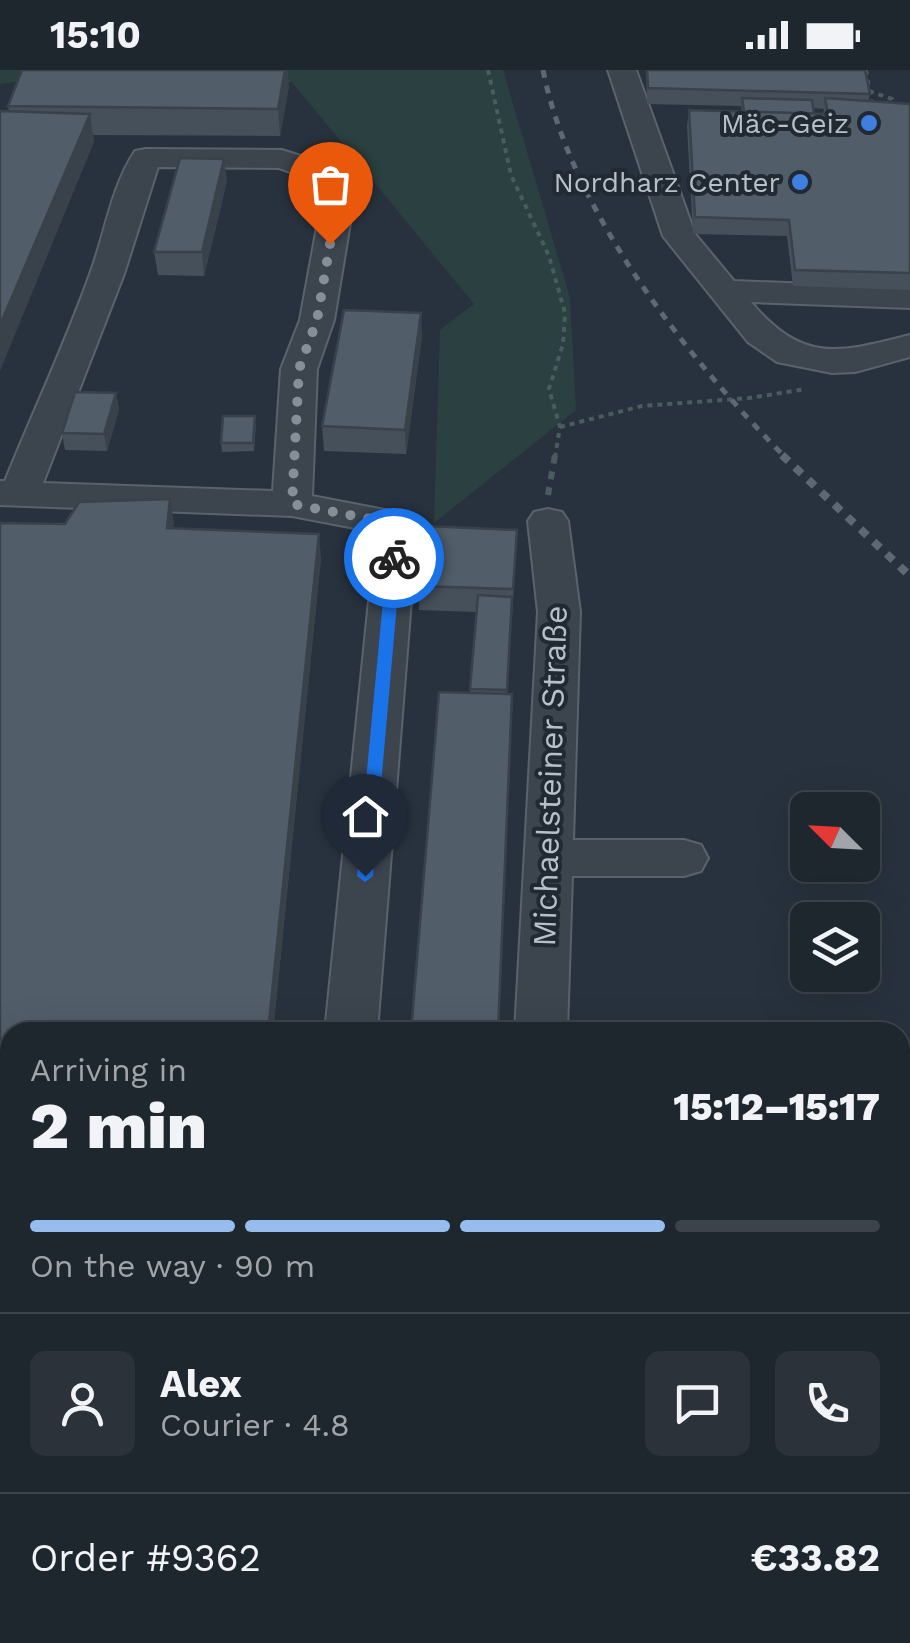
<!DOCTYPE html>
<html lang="en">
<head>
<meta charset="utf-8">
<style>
  body { margin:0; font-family:"Work Sans",sans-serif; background:#2b323a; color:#f1f3f6; height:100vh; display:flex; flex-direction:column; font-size:38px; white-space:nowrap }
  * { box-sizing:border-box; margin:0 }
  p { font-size:32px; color:#a1a5aa }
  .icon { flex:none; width:55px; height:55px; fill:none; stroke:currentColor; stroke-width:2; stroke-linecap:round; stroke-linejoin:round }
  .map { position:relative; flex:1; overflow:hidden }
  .panel { position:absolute; left:0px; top:952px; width:910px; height:622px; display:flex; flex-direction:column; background:#1e262e; border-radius:30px 30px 0 0; box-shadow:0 10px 40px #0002,0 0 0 2px #3c434a }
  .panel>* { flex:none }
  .needle { width:65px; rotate:294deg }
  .tools { position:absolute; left:790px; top:722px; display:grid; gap:20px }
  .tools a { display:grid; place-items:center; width:90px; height:90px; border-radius:15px; background:#1e262e; box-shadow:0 10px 40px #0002,0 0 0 2px #3c434a; font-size:50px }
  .pin { position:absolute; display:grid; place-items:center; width:85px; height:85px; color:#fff; margin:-102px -42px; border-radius:50% 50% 50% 0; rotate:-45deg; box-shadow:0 0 10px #0007 }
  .pin .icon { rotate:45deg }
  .courier { position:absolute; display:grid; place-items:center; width:100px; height:100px; margin:-50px; border:8px solid #1a73e8; border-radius:50%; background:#fff; color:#222; box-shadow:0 2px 12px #0007 }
  .head em { font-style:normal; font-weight:800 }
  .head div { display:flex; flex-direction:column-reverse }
  .head { display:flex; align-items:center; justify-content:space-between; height:170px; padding:0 30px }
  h1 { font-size:65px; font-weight:800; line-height:75px }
  .bar { display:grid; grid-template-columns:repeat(4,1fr); gap:15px 10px; align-content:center; height:120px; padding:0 30px }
  .bar i { height:12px; border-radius:8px; background:#3c434a }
  .bar .on { background:#97bdef }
  .bar p { grid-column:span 4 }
  .line { display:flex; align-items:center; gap:25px; padding:0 30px; border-top:2px solid #3c434a }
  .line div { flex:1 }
  .round { display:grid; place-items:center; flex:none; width:105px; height:105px; border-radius:15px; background:#2b323a }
  .status { display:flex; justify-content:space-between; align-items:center; height:70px; padding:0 50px; background:#1e262e; direction:ltr }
  .status svg { height:28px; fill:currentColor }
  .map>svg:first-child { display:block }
</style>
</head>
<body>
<div class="status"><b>15:10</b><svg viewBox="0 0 49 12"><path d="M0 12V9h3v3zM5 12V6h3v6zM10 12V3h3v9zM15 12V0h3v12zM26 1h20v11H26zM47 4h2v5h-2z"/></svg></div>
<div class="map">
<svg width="910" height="1573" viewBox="0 0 910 1573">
  <rect width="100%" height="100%" fill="#28323e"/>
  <!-- green -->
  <polygon fill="#2b4040" points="0,0 503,0 570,228 576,340 434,453 440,260 474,234 292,12 30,10 0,14"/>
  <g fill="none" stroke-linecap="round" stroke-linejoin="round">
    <defs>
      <g id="minor">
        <path d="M 608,0 L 636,0 L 695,164 L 734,211 L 910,218 L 910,238 L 751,232 C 803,294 839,283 910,265 L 910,287 L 855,302 L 832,303 L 777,292 L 748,272 L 663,166 Z"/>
        <path d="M 146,79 L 282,80 L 341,99 L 353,135 L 334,250 L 317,299 L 312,426 L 411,445 L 417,454 L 377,962 L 325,962 L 376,462 L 292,446 L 0,435 L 0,411 L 5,411 C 33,342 65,274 90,204 C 105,164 111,117 135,81 ZM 158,97 L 279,98 L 316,111 L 321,135 L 300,250 L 281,299 L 273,421 L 43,413 L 124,204 Z"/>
        <polygon points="548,439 562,442 568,451 580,542 573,770 684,770 701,775 708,788 701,801 684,806 572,806 567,962 515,962 538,542 528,451 534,442"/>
        <rect x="0" y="1143" width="10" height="52"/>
        <polygon points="249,1565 315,1565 314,1573 248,1573"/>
        <rect x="501" y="1565" width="66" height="8"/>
      </g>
    </defs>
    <!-- minor casing -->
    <use href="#minor" stroke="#5a626c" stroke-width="4"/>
    <!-- path-far1 -->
    <g stroke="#4a5c5e" stroke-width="4" stroke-dasharray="5 5" stroke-linecap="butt">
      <polyline points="488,0 511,105 549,186 565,243 563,274 549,319 560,357 555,387"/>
      <polyline points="866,0 872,38"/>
      <polyline points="869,21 892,29 894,38"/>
      <polyline points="560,357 642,336 749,328 806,319"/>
    </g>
    <!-- path -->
    <polyline stroke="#4a5c5e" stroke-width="6" stroke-dasharray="8 8" stroke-linecap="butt" points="548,425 555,385"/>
    <!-- minor -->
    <use href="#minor" fill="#3c444e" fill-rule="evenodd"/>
    <!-- rail-far1 -->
    <path stroke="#5e6875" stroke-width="5" stroke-dasharray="8 8" stroke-linecap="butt" d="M 543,0 C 571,140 686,287 785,387"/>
    <!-- rail -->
    <polyline stroke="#5e6875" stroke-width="8" stroke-dasharray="9 9" stroke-linecap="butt" points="782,385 910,506"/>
  </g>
  <!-- wall -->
  <g fill="#46505a" fill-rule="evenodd">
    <path d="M 646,0 L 865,0 L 870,24 L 868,32 L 910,34 L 910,220 L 793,216 L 787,166 L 693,164 L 687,56 L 689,40 L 742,42 L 741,36 L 647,34 ZM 813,38 L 824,39 L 823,44 L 814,44 Z"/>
    <polygon points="289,16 280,66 93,65 94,72 9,41 8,36"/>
    <polygon points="227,111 204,206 158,205 154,182"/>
    <polygon points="422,266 406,384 324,381 322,356"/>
    <polygon points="116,323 119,340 107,381 65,380 62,363"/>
    <polygon points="256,354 254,381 222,382 221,373"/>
    <polygon points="170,429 173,459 321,488 273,962 10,962 10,1120 0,1120 0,453 65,454"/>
    <polygon points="516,484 507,624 470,623 477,542 419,540 419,516"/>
    <polygon points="0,1340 10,1341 10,1469 0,1469"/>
  </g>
  <!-- shaded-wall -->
  <g fill="#39414a">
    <polygon points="285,0 288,0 289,16 280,66 278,39"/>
    <polygon points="90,44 94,72 0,301 0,255"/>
    <polygon points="224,89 227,111 204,206 202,182"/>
    <polygon points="421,243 422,266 406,384 405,360"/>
    <polygon points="116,323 119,340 107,381 104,364"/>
    <polygon points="170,429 174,453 171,483 167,458"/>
    <polygon points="319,464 321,488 273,962 268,962"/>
  </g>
  <!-- building -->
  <g fill="#515d69" stroke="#39414a" stroke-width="2.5">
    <polygon points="22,0 285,0 278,39 8,36"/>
    <polygon points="647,0 865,0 870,24 648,18"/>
    <polygon points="742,28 812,30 814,44 744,42"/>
    <polygon points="825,28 910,34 910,203 795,200 789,150 695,147 689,40 828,44"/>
    <polygon points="0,41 90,44 0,255"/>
    <polygon points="180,88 224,89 202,182 154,182"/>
    <polygon points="344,240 421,243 405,360 322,356"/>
    <polygon points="75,322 116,323 104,364 62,363"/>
    <polygon points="223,346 255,346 253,373 221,373"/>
    <polygon points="170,429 167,458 319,464 268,962 10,962 10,1099 0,1098 0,453 65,454 79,432"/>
    <polygon points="426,456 517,460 513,519 419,516"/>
    <polygon points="478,525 512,527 507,620 470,619"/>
    <polygon points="439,622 512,624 498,962 411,962"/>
    <polygon points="0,1340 10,1341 10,1448 0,1447"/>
    <polygon points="403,1565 473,1565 473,1573 402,1573"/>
  </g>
  <!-- route -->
  <polygon fill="#1a73e8" points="394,484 401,488 373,806 365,812 357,806 387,488"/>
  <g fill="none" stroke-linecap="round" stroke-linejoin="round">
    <!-- done -->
    <polyline stroke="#868e98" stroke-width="10" stroke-dasharray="0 18" points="330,174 317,250 299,299 292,434 397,454 394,488"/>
  </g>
  <!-- markers -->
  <g fill="#3f7fe0" stroke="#212933" stroke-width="4">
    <circle cx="869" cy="53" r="10"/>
    <circle cx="800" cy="112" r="10"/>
  </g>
  <g text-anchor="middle" stroke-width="8" stroke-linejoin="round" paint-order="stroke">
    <!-- far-poi labels -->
    <g font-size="28" fill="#b8bfc9" stroke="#212933" text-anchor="end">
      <text x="849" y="63">Mäc-Geiz</text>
      <text x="780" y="122">Nordharz Center</text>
    </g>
    <!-- street labels -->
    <g font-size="32" fill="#b8bfc9" stroke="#212933">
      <text transform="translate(550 706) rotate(-88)" y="11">Michaelsteiner Straße</text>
    </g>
  </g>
</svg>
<div class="tools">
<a><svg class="needle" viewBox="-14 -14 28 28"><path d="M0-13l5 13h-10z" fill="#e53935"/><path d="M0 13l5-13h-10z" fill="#a1a5aa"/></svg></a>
<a><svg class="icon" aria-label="layers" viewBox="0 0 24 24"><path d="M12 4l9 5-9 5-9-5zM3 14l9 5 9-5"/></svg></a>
</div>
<div class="pin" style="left:330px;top:174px;background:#ea580c"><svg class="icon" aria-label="bag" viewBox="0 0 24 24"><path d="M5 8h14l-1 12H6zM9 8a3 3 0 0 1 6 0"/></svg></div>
<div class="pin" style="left:365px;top:806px;background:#1f2937"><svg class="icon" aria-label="home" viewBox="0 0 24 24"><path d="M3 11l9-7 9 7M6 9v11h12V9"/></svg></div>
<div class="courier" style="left:394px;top:488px"><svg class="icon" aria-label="bike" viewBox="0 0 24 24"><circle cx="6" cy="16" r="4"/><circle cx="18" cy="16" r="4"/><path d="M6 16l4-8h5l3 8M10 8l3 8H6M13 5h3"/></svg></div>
<section class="panel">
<div class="head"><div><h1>2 min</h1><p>Arriving in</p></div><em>15:12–15:17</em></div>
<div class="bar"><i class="on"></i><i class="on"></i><i class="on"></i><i></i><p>On the way · 90 m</p></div>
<div class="line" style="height:180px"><a class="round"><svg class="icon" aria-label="person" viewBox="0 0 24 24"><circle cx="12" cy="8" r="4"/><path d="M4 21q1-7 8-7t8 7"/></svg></a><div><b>Alex</b><p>Courier · 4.8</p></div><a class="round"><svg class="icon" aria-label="chat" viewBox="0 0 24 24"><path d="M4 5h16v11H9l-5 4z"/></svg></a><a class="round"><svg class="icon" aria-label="phone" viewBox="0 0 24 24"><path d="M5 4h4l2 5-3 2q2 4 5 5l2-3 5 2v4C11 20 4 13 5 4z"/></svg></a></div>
<div class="line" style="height:130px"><div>Order #9362</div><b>€33.82</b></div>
</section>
</div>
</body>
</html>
